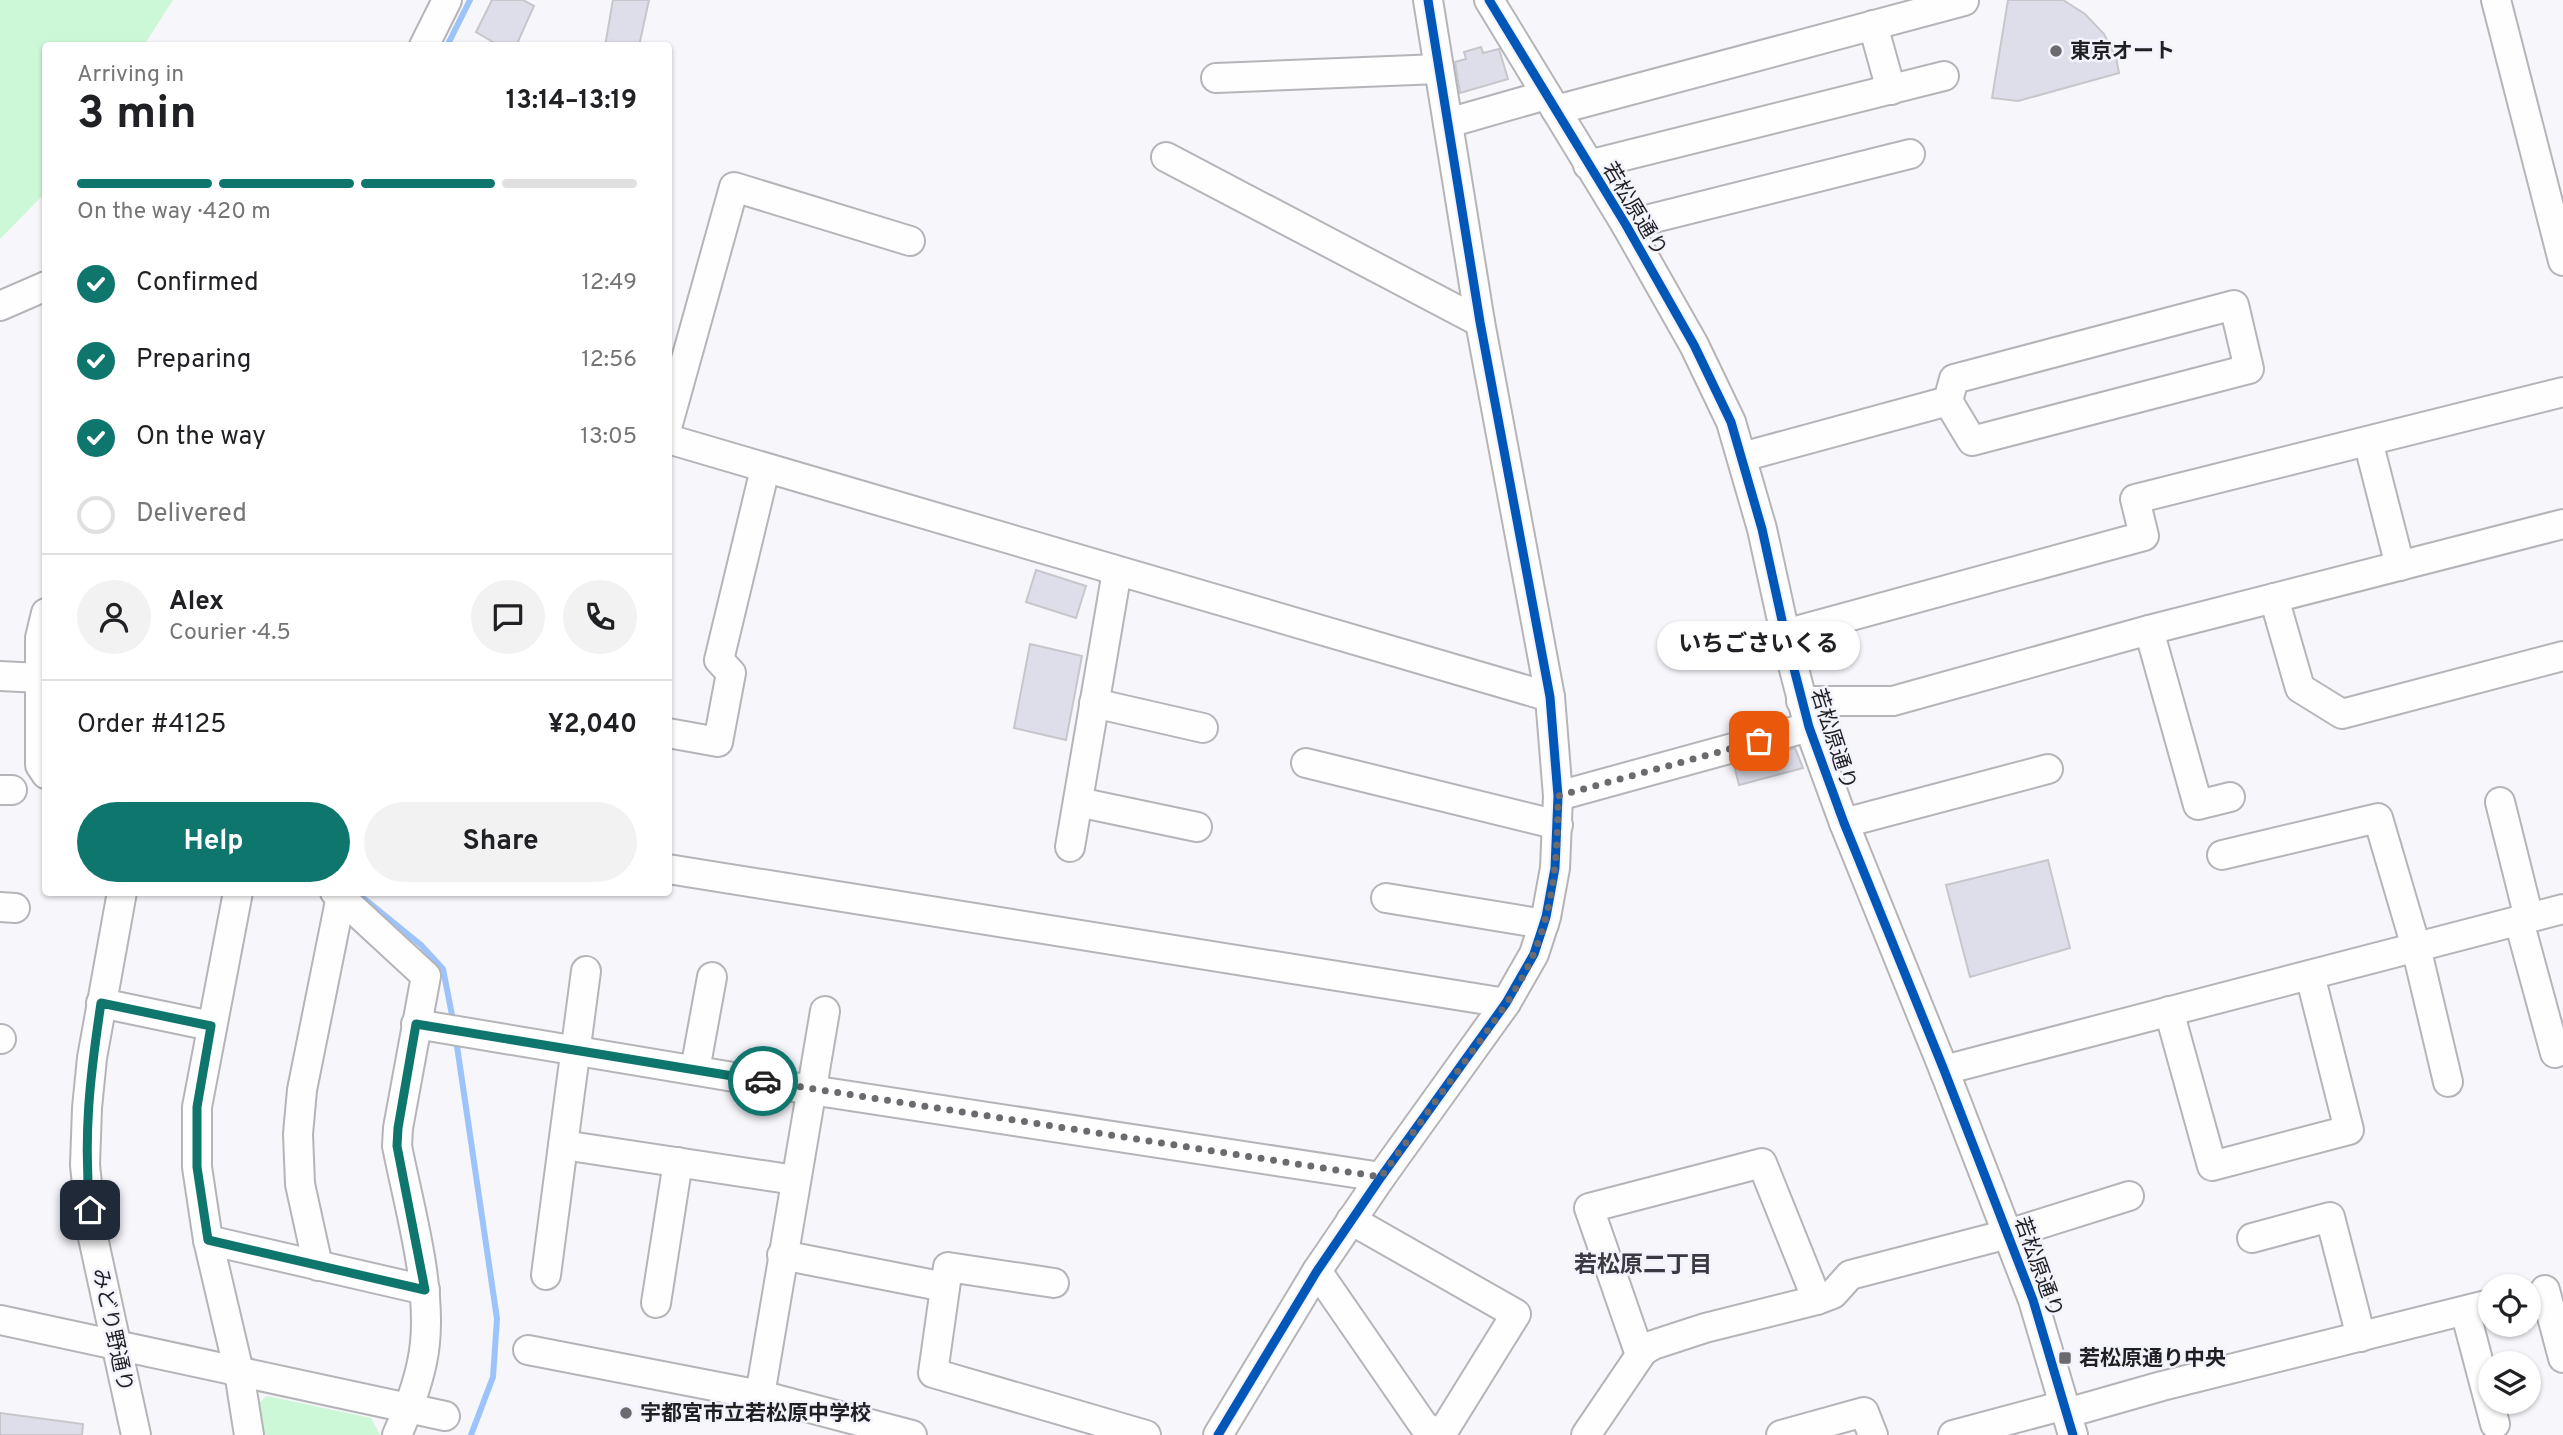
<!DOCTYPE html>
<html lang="en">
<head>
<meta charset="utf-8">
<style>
  body { margin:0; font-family:Overpass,"Noto Sans JP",sans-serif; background:#f2f2f2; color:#202124; height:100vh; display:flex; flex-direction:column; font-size:26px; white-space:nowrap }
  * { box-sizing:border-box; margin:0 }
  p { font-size:23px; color:#757577 }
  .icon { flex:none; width:38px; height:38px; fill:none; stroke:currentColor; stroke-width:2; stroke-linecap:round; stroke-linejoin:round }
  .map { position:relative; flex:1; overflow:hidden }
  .side { position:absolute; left:42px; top:42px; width:630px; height:854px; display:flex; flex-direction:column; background:#fff; border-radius:7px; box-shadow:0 2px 5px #0004 }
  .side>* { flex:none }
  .tools { position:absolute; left:2478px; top:1274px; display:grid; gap:14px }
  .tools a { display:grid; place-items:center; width:63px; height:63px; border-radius:50%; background:#fff; box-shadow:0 2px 5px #0004; font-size:35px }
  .pin { position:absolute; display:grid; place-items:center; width:60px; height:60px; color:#fff; margin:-30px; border-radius:14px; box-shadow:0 4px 10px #0006 }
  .courier { position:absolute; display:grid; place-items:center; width:70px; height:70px; margin:-35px; border:5px solid #0f766e; border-radius:50%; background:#fff; color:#222; box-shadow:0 2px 9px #0007 }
  .bubble { position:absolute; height:49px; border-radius:24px; background:#fff; box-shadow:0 2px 5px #0004; font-size:23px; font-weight:700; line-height:49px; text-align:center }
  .overview em { font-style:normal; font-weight:700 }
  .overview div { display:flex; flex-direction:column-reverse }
  .overview { display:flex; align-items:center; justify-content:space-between; height:119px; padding:0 35px }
  h1 { font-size:46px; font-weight:700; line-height:52px }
  .bar { display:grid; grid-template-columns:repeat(4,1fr); gap:10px 7px; align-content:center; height:84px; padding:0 35px }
  .bar i { height:9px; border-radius:5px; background:#e0e0e0 }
  .bar .on { background:#0f766e }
  .bar p { grid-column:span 4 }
  .line { display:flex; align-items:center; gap:18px; padding:0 35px; border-top:2px solid #e0e0e0 }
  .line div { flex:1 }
  .round { display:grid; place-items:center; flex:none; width:74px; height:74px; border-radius:37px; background:#f2f2f2 }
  ol { padding:0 35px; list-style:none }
  li { display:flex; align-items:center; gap:21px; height:77px }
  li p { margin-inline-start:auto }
  li .icon { padding:7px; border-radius:50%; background:#0f766e; color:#fff; stroke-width:4 }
  li:last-child { color:#757577 }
  li i { width:38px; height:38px; border:4px solid #e0e0e0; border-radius:50% }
  .action { display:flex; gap:14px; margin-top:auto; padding:14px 35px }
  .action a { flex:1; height:80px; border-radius:42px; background:#0f766e; color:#fff; font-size:28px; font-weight:700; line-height:80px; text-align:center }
  .action a+a { background:#f2f2f2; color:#202124 }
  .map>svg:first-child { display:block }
</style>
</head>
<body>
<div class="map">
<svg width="2563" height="1435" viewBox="0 0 2563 1435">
  <rect width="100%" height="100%" fill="#f6f6fb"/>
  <!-- green -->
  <g fill="#ccf8d7">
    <polygon points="0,0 173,0 144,45 46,46 45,193 0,239"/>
    <polygon points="267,1396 371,1418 380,1435 261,1435 257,1405"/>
  </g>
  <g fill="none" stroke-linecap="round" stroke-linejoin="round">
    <!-- stream -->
    <g stroke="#9cc4fb" stroke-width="6">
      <polyline points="447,46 470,0"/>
      <polyline points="356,892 421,945 443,969 452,1015"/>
      <polyline points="457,1046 497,1319 493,1377 471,1435"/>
    </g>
  </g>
  <!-- building -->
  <g fill="#dedeea" stroke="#c7c7cb" stroke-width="2">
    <polygon points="492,0 523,0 534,6 516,46 500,46 476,32"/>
    <polygon points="613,0 649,0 639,46 605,46"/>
    <polygon points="2008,0 2063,0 2085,14 2104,34 2116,57 2119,73 2018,101 1992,98"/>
    <polygon points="1481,47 1483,53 1499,49 1508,79 1460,93 1455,62 1466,59 1464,52"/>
    <polygon points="1036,570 1086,586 1076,618 1026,602"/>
    <polygon points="1030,644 1082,656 1066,740 1014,728"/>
    <polygon points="1795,748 1803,768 1739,785 1734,765"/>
    <polygon points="2048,860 2070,948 1970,977 1946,885"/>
    <polygon points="0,1413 83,1424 82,1435 0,1435"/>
  </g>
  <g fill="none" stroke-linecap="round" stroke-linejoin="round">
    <defs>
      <g id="minor">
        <polyline points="1489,0 1626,225 1694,345 1731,422 1762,529 1785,634 1809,727 1844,823 1944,1070 2033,1300 2073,1435"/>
        <polyline points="2496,0 2563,261"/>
        <polyline points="1873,25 1891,90"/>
        <polyline points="424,46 447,0"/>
        <polyline points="1216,78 1439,69"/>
        <polyline points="1556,110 1964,1"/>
        <polyline points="1448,123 1546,95"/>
        <polyline points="1166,157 1480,322"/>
        <polyline points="1588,165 1944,76"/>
        <polyline points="1626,225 1910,154"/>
        <polyline points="0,306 46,286"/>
        <polyline points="668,424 734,187 910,241"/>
        <polyline points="668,439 1550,697"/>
        <polyline points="2368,441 2400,566"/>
        <polyline points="1742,457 1948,401 1954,379 2234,305 2249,369 1972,441 1948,401"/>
        <polyline points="2274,598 2300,688 2342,714 2563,656"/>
        <polyline points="46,613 40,638 40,765 46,774"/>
        <polyline points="2149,630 2198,805 2230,797"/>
        <polyline points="1785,634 2144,536 2135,499 2563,392"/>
        <polyline points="0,676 40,678"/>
        <polyline points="1801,701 1893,701 2149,630 2563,524"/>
        <polyline points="1094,703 1203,728"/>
        <polyline points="668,733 718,742 731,673 719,660 765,469"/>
        <polyline points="1306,763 1558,825"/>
        <polyline points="0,790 12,790"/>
        <polyline points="1558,796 1809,727"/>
        <polyline points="1078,802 1197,827"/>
        <polyline points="2500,802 2529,918"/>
        <polyline points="1844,823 2048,769"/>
        <polyline points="1070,847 1117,571"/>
        <polyline points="2222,855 2378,818 2416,947 2448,1082"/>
        <polyline points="668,869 1506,1003"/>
        <polyline points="122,892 92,1058 87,1108 85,1165 92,1233 136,1435"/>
        <polyline points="238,892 197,1107 197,1167 208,1240 239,1372 249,1435"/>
        <path d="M 335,892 L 426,976 L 398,1128 L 397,1146 C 409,1207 431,1281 425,1343 C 422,1375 410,1406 397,1435"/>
        <polyline points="1386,898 1544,924"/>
        <polyline points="0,907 15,908"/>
        <polyline points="2519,921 2555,1053"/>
        <polyline points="586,971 563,1145 795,1180"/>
        <polyline points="101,1003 211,1026"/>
        <polyline points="825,1011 760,1395 912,1435"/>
        <polyline points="2169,1011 2212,1166 2349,1130 2310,975"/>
        <polyline points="416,1024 811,1090 1381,1177"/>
        <polyline points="0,1039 1,1039"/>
        <polyline points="695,1070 712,977"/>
        <polyline points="1944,1070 2563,909"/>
        <polyline points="1351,1220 1516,1314 1441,1435"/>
        <polyline points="2252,1238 2330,1217 2361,1337"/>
        <polyline points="208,1240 425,1290"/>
        <polyline points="782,1255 945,1287"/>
        <polyline points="318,1266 300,1184 298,1134 302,1090 341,896"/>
        <polyline points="1317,1271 1424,1426 1441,1435"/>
        <polyline points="546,1275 563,1145"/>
        <polyline points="1054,1283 948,1267 933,1373 1146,1435"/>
        <polyline points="2545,1290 2563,1358"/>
        <polyline points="656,1303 678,1162"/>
        <polyline points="2465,1311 2495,1424"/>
        <polyline points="0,1320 445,1416"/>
        <polyline points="528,1350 760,1395"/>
        <polyline points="1640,1355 1589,1208 1762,1163 1817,1300"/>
        <polyline points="2067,1413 2162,1386 2490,1304"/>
        <polyline points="1218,1435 1317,1271 1381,1177 1506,1003 1534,954 1546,917 1555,868 1558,796 1550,697 1480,322 1428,0"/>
        <polyline points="1586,1435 1643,1351 1653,1345 1705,1328 1817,1300 1833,1294 1850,1275 2008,1234 2129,1196"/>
        <polyline points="1781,1435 1864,1412 1873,1435"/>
        <polyline points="1953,1435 2065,1405"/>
      </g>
    </defs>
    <!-- minor casing -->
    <use href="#minor" stroke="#b5b5b9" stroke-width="32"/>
    <!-- minor -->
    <use href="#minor" stroke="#fefefe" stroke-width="28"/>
    <defs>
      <g id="cycleway">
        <polyline points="1489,0 1626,225 1694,345 1731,422 1762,529 1785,634 1809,727 1844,823 1944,1070 2033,1300 2073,1435"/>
        <polyline points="1218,1435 1317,1271 1381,1177 1506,1003 1534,954 1546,917 1555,868 1558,796 1550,697 1480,322 1428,0"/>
      </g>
    </defs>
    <!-- cycleway casing -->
    <use href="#cycleway" stroke="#f3f3fe" stroke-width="13"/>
    <!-- cycleway -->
    <use href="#cycleway" stroke="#0057b8" stroke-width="9"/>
  </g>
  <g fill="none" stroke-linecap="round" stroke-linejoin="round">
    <!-- done -->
    <path stroke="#6b6a6f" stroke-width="7" stroke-dasharray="0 12.6" d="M 763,1081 L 1381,1177 C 1410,1137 1439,1096 1469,1056 C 1492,1024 1519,990 1534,953 C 1555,903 1558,849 1558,796 L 1759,741"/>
    <!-- route -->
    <path stroke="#0f766e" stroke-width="9" d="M 90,1210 C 83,1136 90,1076 101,1003 L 211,1026 L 197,1107 L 197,1167 L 208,1240 L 425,1290 L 397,1146 L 398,1128 L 416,1024 L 763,1081"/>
  </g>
  <!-- markers -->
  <g fill="#6b6a6f" stroke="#f3f3fe" stroke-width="2.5">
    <circle cx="2056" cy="51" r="7"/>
    <rect x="2058" y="1351" width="14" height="14" rx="3.5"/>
    <circle cx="626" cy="1413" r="7"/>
  </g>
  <g text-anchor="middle" stroke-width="5" stroke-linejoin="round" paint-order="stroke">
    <!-- poi labels -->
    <g font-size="21" font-weight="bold" fill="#201f23" stroke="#f3f3fe" text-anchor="start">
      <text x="2070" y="58">東京オート</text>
      <text x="2079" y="1365">若松原通り中央</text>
      <text x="640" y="1420">宇都宮市立若松原中学校</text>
    </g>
    <!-- street labels -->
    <g font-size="21" fill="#201f23" stroke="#f3f3fe">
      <text transform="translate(1635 209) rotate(59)" y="7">若松原通り</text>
      <text transform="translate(1834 739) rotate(72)" y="7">若松原通り</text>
      <text transform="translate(2039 1267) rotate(70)" y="7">若松原通り</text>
      <text transform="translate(113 1330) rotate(78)" y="7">みどり野通り</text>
    </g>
    <!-- neighbourhood labels -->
    <g font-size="23" font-weight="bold" fill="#3b3a42" stroke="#f3f3fe">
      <text x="1643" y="1272">若松原二丁目</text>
    </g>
  </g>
</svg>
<div class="tools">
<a><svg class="icon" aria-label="locate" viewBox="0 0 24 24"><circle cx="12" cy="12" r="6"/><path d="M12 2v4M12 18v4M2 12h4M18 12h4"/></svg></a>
<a><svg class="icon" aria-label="layers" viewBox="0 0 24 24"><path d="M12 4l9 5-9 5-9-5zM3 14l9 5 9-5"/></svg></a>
</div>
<div class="pin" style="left:1759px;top:741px;background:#ea580c"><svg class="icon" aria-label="bag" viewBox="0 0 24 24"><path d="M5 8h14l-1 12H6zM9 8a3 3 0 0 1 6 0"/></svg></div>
<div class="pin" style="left:90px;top:1210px;background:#1f2937"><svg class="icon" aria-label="home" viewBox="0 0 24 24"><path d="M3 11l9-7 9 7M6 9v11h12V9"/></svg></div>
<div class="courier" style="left:763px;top:1081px"><svg class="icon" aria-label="car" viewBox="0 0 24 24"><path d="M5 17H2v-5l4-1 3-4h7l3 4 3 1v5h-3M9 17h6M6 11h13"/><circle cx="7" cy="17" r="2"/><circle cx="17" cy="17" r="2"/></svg></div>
<div class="bubble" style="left:1657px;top:621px;width:203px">いちごさいくる</div>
<section class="side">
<div class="overview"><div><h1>3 min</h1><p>Arriving in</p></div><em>13:14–13:19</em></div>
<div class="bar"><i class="on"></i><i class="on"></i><i class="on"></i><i></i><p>On the way · 420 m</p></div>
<ol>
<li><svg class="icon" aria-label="check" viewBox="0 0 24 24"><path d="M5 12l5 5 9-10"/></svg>Confirmed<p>12:49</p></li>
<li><svg class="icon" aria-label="check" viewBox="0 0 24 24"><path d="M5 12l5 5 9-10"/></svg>Preparing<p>12:56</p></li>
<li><svg class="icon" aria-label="check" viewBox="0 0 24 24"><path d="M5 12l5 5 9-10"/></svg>On the way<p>13:05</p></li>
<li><i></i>Delivered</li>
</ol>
<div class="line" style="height:126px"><a class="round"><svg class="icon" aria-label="person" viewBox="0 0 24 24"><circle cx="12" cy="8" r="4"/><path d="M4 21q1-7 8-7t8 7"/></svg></a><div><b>Alex</b><p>Courier · 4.5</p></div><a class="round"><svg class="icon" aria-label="chat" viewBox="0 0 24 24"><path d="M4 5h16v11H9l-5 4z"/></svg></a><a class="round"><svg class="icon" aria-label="phone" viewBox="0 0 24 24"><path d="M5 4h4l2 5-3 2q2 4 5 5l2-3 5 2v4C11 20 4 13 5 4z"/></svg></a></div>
<div class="line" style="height:91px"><div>Order #4125</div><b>¥2,040</b></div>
<div class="action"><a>Help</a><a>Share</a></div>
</section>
</div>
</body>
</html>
